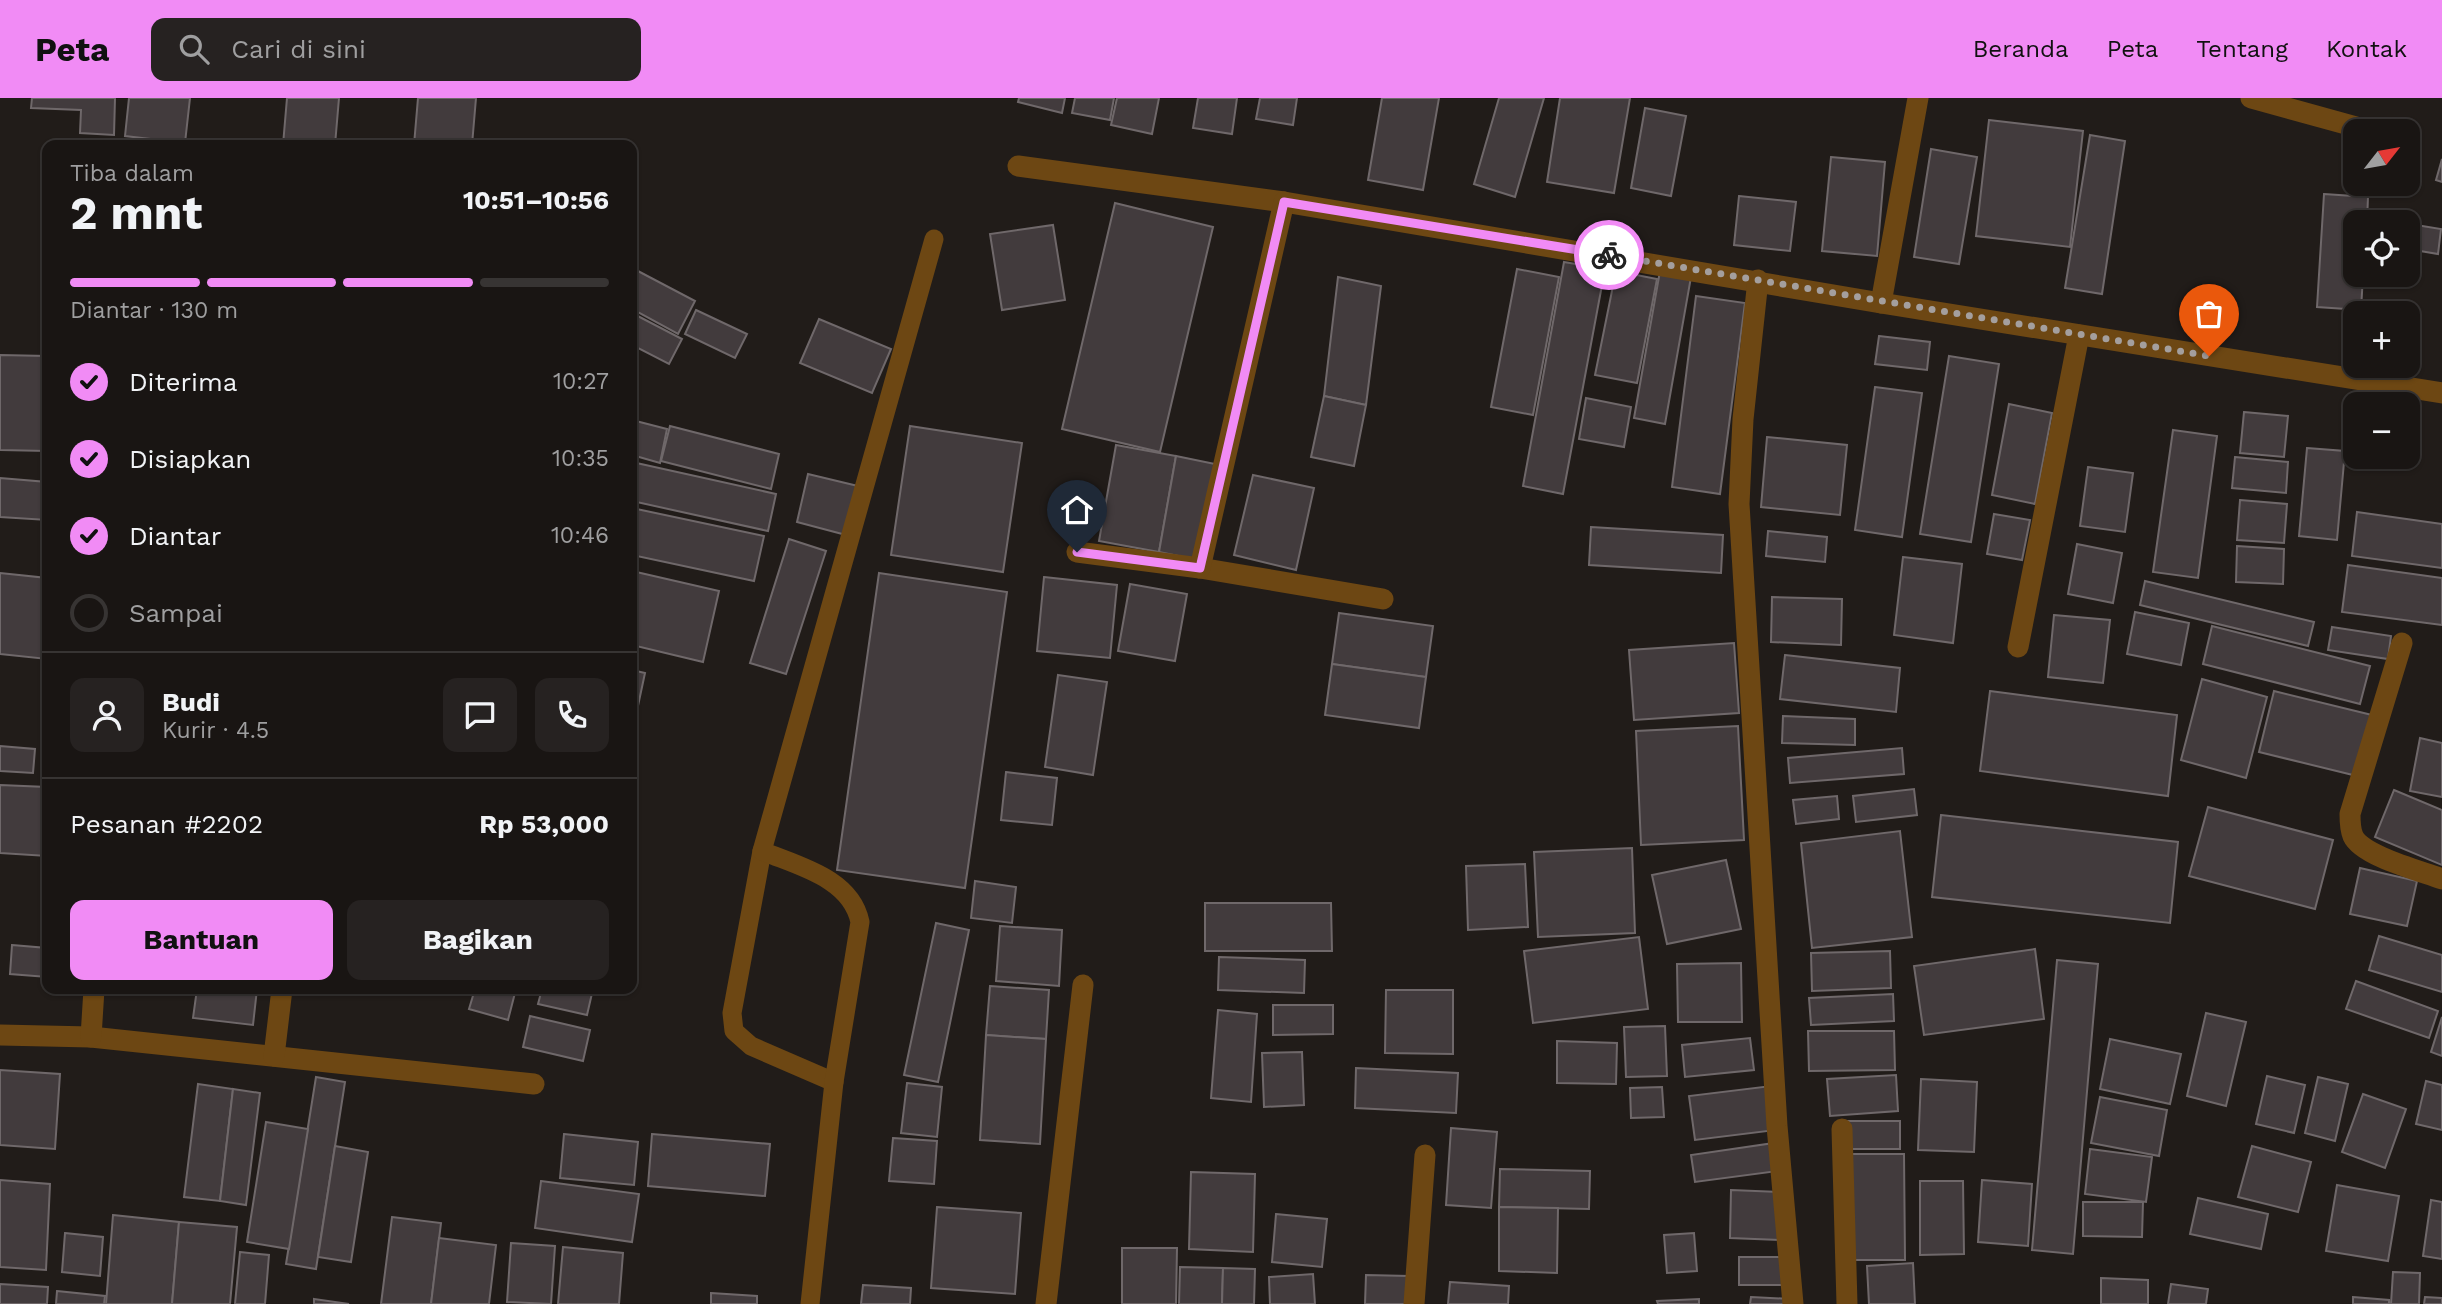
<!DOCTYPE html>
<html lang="id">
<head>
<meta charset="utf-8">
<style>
  body { margin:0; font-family:"Work Sans",sans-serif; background:#262221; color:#f1f3f6; height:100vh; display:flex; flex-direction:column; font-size:26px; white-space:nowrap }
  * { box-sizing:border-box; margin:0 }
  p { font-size:23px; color:#9f9fa0 }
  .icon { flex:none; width:38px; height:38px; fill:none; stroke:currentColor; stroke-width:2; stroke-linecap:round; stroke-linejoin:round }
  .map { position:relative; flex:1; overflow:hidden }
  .panel { position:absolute; left:42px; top:42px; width:595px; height:854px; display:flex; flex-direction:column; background:#191513; border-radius:14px; box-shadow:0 2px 5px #0004,0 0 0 2px #373433 }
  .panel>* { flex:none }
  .needle { width:46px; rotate:59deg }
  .tools { position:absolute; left:2343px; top:21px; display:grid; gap:14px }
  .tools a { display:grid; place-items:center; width:77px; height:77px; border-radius:14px; background:#191513; box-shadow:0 2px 5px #0004,0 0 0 2px #373433; font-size:35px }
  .pin { position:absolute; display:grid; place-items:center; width:60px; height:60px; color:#fff; margin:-72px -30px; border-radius:50% 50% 50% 0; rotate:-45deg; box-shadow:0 0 7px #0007 }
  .pin .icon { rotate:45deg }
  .courier { position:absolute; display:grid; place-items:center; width:70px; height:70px; margin:-35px; border:5px solid #f18bf5; border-radius:50%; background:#fff; color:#222; box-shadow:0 2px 9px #0007 }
  .overview em { font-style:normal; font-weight:700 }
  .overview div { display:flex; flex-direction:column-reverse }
  .overview { display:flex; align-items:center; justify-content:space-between; height:119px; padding:0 28px }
  h1 { font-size:46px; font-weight:700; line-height:52px }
  .bar { display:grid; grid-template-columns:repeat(4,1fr); gap:10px 7px; align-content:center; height:84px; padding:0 28px }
  .bar i { height:9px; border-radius:5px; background:#373433 }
  .bar .selected { background:#f18bf5 }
  .bar p { grid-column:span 4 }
  .line { display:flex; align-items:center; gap:18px; padding:0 28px; border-top:2px solid #373433 }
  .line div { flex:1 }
  .round { display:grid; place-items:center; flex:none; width:74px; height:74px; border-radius:14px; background:#262221 }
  ol { padding:0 28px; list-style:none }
  li { display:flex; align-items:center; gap:21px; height:77px }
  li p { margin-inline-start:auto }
  li .icon { padding:7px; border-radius:50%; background:#f18bf5; color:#111; stroke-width:4 }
  li:last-child { color:#9f9fa0 }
  li i { width:38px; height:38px; border:4px solid #373433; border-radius:50% }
  .button { display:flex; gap:14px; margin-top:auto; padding:14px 28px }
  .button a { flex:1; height:80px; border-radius:14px; background:#f18bf5; color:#111; font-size:28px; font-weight:700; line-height:80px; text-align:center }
  .button a+a { background:#262221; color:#f1f3f6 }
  header { display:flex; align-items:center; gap:42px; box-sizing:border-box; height:98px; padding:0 35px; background:#f18bf5; color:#111 }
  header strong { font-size:33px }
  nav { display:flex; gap:38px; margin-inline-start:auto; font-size:24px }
  .search { width:490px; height:63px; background:#262221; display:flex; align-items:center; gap:18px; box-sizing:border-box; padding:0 24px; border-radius:14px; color:#9f9fa0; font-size:26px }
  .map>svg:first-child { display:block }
</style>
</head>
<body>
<header>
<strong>Peta</strong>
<div class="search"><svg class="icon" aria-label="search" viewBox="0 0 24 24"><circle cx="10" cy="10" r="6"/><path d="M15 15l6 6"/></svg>Cari di sini</div>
<nav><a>Beranda</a><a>Peta</a><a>Tentang</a><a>Kontak</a></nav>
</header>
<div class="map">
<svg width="2442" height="1206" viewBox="0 0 2442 1206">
  <rect width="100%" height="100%" fill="#211c19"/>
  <!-- building -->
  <g fill="#423b3d" stroke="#6f686a" stroke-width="2">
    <polygon points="32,0 115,0 114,37 80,35 81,12 31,10"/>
    <polygon points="129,0 190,0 185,45 125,38"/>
    <polygon points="287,0 339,0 335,47 283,47"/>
    <polygon points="418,0 476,0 472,47 414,47"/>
    <polygon points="1019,0 1065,0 1062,15 1018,4"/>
    <polygon points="1075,0 1114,0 1110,22 1072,15"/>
    <polygon points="1117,0 1159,0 1152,36 1111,27"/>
    <polygon points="1198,0 1237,0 1232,36 1193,30"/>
    <polygon points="1260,0 1297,0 1293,27 1256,21"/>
    <polygon points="1382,0 1439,0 1423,92 1368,82"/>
    <polygon points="1499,0 1544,0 1515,99 1474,86"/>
    <polygon points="1560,0 1630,0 1614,95 1547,84"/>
    <polygon points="1645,10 1686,18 1671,98 1631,90"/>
    <polygon points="1989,22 2083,33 2070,149 1976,138"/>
    <polygon points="2090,37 2125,43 2102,196 2065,190"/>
    <polygon points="1931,51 1977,59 1959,166 1914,159"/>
    <polygon points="1831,59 1885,64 1877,158 1822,153"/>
    <polygon points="2442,61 2442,84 2436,82"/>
    <polygon points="2324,96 2368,99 2367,124 2356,124 2356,177 2363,177 2361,212 2317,209"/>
    <polygon points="1739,98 1796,104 1790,153 1734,147"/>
    <polygon points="1115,105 1213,129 1160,354 1062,331"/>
    <polygon points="2410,126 2441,131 2438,156 2408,151"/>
    <polygon points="1053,127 1065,202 1002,212 990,136"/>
    <polygon points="1564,164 1605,171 1563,396 1523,388"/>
    <polygon points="1517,171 1559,179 1533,317 1491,309"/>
    <polygon points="636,172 695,203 678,236 632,211 632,180"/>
    <polygon points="1616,173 1657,181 1637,285 1595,277"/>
    <polygon points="1660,173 1691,179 1665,326 1634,320"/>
    <polygon points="1338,179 1381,188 1366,307 1324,298"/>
    <polygon points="1696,198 1745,205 1720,396 1672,389"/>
    <polygon points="696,212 747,236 735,260 685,236"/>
    <polygon points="632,215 682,241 669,266 632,247"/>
    <polygon points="819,221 891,251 872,295 800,265"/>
    <polygon points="1879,238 1930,244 1927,272 1875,266"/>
    <polygon points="0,257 47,258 47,353 0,352"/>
    <polygon points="1949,258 1999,266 1971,444 1920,436"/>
    <polygon points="1875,289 1922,295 1902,439 1855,432"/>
    <polygon points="1324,298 1366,307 1354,368 1311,359"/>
    <polygon points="1586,300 1631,309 1624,349 1579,341"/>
    <polygon points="2009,306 2052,315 2035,406 1992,397"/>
    <polygon points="2244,314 2288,318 2284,359 2240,355"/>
    <polygon points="632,322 667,331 660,365 632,357"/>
    <polygon points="670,328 779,356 771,391 661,363"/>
    <polygon points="910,328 1022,345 1003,474 891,457"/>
    <polygon points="2173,332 2217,338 2198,480 2153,474"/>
    <polygon points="1767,339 1847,347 1840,417 1761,409"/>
    <polygon points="1116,347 1176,358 1159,454 1099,443"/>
    <polygon points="2307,350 2345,353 2337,442 2299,438"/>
    <polygon points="1176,358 1215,366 1198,462 1159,454"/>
    <polygon points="2235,359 2288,364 2286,395 2232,390"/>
    <polygon points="632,364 776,396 768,433 632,403"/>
    <polygon points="2088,369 2133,375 2125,434 2080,428"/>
    <polygon points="808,376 858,388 846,437 797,424"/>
    <polygon points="1253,377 1314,390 1296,472 1234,457"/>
    <polygon points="0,380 47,384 47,422 0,419"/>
    <polygon points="2240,402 2287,406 2284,445 2237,442"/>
    <polygon points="632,410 764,438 754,483 632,457"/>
    <polygon points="2357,414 2442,426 2442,470 2352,458"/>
    <polygon points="1994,416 2030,422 2022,462 1987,456"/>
    <polygon points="1591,429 1723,437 1721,475 1589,467"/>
    <polygon points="1768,433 1827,439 1825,464 1766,458"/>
    <polygon points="789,441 826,453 786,576 750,565"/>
    <polygon points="2077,446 2122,455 2113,505 2068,496"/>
    <polygon points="2237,448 2284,451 2283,486 2236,484"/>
    <polygon points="1903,459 1962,466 1953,545 1894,537"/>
    <polygon points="2348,467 2442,480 2442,527 2342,514"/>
    <polygon points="632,473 719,493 703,564 632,547"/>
    <polygon points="0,475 47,480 47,561 0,556"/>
    <polygon points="879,475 1007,494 965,790 837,772"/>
    <polygon points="1044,479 1117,487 1110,560 1037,553"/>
    <polygon points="2145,483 2314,524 2308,548 2140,507"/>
    <polygon points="1130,486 1187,496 1175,563 1118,553"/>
    <polygon points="1772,499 1842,501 1841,547 1771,544"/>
    <polygon points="2135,514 2189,525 2181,567 2127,556"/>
    <polygon points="1339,515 1433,528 1426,579 1332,566"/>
    <polygon points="2054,517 2110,522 2103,585 2048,579"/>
    <polygon points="2212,528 2370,568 2360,606 2203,566"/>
    <polygon points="2332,529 2391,538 2388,561 2328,552"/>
    <polygon points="1734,545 1739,615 1634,622 1629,552"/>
    <polygon points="1785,557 1900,570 1896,614 1780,601"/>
    <polygon points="1332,566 1426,579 1419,630 1325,617"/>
    <polygon points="632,572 645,575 632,636"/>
    <polygon points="1058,577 1107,584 1093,677 1045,669"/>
    <polygon points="2202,581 2267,599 2246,680 2181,662"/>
    <polygon points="1990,593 2177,617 2168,698 1980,673"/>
    <polygon points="2274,593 2372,617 2357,678 2259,654"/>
    <polygon points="1783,618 1855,621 1855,647 1782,645"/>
    <polygon points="1738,628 1744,742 1641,747 1636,633"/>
    <polygon points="2420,640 2442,645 2442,699 2410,693"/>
    <polygon points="0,648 35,651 33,675 0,673"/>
    <polygon points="1902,650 1904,676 1790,685 1788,660"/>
    <polygon points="1006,674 1057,680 1052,727 1001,722"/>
    <polygon points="0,687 47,689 47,758 0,755"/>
    <polygon points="1914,691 1917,717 1856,724 1853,698"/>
    <polygon points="2394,692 2442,712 2442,767 2375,739"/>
    <polygon points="1837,698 1839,721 1796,726 1793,702"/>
    <polygon points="2208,709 2333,742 2315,811 2189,778"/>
    <polygon points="1941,717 2178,744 2170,825 1932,799"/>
    <polygon points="1900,733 1912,839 1812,850 1801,745"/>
    <polygon points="1632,750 1635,835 1538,839 1534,754"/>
    <polygon points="1726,762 1741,831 1667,846 1652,777"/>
    <polygon points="1525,766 1528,829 1468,832 1466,768"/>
    <polygon points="2360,770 2417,783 2407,828 2350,816"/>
    <polygon points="975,783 1016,789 1012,825 971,820"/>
    <polygon points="1205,805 1331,805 1332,853 1205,853"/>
    <polygon points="936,825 969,832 938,984 904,977"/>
    <polygon points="1000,828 1062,832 1059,888 996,883"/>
    <polygon points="2379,838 2442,857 2442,894 2369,872"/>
    <polygon points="1639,839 1648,911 1533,925 1524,853"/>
    <polygon points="12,847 47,850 47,879 10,876"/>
    <polygon points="2035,851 2044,921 1924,937 1914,868"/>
    <polygon points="1890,853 1891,890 1812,893 1811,855"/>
    <polygon points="1219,859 1305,862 1304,895 1218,892"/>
    <polygon points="2057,862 2098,866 2073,1156 2032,1152"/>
    <polygon points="1741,865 1742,924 1678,924 1677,866"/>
    <polygon points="2356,883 2438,913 2429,940 2346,911"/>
    <polygon points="990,888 1049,892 1046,941 986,937"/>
    <polygon points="197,891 257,891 253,927 193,920"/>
    <polygon points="475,891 516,891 508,922 469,911"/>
    <polygon points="542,891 593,891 587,917 538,906"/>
    <polygon points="1386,892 1453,892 1453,956 1385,955"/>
    <polygon points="1893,896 1894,923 1811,927 1809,900"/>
    <polygon points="1273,907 1333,907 1333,936 1273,937"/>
    <polygon points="1218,912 1257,916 1251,1004 1211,1000"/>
    <polygon points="2206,915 2246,924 2226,1008 2187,998"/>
    <polygon points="530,918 590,932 583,963 523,949"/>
    <polygon points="2442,919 2442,958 2431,954"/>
    <polygon points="1665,928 1667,978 1626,979 1624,929"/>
    <polygon points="1808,933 1894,933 1895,972 1809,973"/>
    <polygon points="986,937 1046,941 1040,1046 980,1042"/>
    <polygon points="1750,940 1754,972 1685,979 1682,947"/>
    <polygon points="2110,941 2181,956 2170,1006 2100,991"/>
    <polygon points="1557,943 1617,945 1616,986 1557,985"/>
    <polygon points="1302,954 1304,1007 1264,1009 1262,955"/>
    <polygon points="1356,970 1458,975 1456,1015 1355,1010"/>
    <polygon points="0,972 60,976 55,1051 0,1047"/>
    <polygon points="1896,977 1898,1013 1830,1018 1827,981"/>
    <polygon points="2267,978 2305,987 2294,1035 2256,1026"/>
    <polygon points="316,979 345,984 316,1171 286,1166"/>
    <polygon points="2318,979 2348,986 2335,1043 2305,1035"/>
    <polygon points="1921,981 1977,984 1974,1054 1918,1052"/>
    <polygon points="2426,983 2442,987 2442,1032 2416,1026"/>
    <polygon points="907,985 942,989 937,1039 901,1035"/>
    <polygon points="198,986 233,991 220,1103 184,1099"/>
    <polygon points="1771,988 1776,1032 1695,1042 1689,998"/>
    <polygon points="1662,989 1664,1019 1631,1020 1630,990"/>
    <polygon points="233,991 260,995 246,1107 220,1103"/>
    <polygon points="2363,996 2406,1011 2385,1070 2342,1054"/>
    <polygon points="2100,999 2167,1012 2159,1058 2091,1045"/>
    <rect x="1844" y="1023" width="56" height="28"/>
    <polygon points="266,1024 308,1031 289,1151 247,1144"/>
    <polygon points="1451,1030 1497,1034 1491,1110 1446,1107"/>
    <polygon points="564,1036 638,1044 634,1087 560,1080"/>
    <polygon points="652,1036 770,1046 765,1098 648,1088"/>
    <polygon points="893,1040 937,1043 934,1086 889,1083"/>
    <polygon points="1774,1045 1778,1073 1695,1084 1691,1057"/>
    <polygon points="335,1048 368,1054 351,1164 318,1159"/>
    <polygon points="2252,1048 2311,1064 2298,1114 2238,1099"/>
    <polygon points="2090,1051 2152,1059 2146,1104 2085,1096"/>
    <polygon points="1845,1056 1904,1056 1905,1162 1846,1162"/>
    <polygon points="1500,1071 1590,1073 1589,1111 1499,1109"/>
    <polygon points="1191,1074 1255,1076 1253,1154 1189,1151"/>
    <polygon points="0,1082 50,1086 46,1172 0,1169"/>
    <polygon points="1982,1082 2032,1086 2028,1148 1978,1144"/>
    <polygon points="541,1083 639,1096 632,1144 535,1130"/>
    <polygon points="1920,1083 1963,1083 1964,1156 1920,1157"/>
    <polygon points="2337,1087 2399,1098 2388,1163 2326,1153"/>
    <polygon points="1731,1092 1781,1094 1780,1142 1730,1140"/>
    <polygon points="2198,1100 2268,1116 2261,1151 2190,1136"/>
    <polygon points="2431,1102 2442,1104 2442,1161 2423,1158"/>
    <polygon points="2083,1104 2143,1104 2142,1139 2083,1138"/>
    <polygon points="937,1109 1021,1115 1015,1196 931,1190"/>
    <polygon points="1499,1109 1558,1110 1557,1175 1499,1173"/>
    <polygon points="1276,1116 1327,1121 1322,1169 1272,1164"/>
    <polygon points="113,1117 179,1124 172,1206 106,1206"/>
    <polygon points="392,1119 441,1125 431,1206 381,1206"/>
    <polygon points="179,1124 237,1129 230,1206 172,1206"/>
    <polygon points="65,1135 103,1139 100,1178 62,1174"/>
    <polygon points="1694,1135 1697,1173 1667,1175 1664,1137"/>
    <polygon points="439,1140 496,1147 489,1206 431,1206"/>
    <polygon points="511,1145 555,1148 551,1206 507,1204"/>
    <polygon points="563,1149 623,1155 619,1206 558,1206"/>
    <polygon points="1122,1150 1177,1150 1176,1206 1122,1206"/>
    <polygon points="240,1154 269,1157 265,1206 235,1206"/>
    <rect x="1739" y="1159" width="49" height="28"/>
    <polygon points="1913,1165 1915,1206 1869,1206 1867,1168"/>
    <polygon points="1180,1169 1223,1170 1222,1206 1179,1206"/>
    <polygon points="1223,1170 1255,1171 1254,1206 1222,1206"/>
    <polygon points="2393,1174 2420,1175 2419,1206 2391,1206"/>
    <polygon points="1313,1176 1315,1206 1270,1206 1269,1179"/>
    <polygon points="1366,1177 1409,1178 1408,1206 1365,1206"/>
    <polygon points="2101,1180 2148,1182 2148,1206 2101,1206"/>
    <polygon points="1450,1184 1509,1188 1508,1206 1448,1206"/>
    <polygon points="0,1186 48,1189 47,1206 0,1206"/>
    <polygon points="2171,1186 2208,1191 2206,1206 2168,1206"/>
    <polygon points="863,1187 911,1190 910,1206 861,1206"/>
    <polygon points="57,1193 105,1198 104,1206 56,1206"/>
    <polygon points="711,1195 757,1198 757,1206 711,1206"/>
    <polygon points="1751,1199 1791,1201 1791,1206 1750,1206"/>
    <polygon points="2353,1199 2389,1202 2389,1206 2353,1206"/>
    <polygon points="2425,1199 2442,1200 2442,1206 2424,1206"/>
    <polygon points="314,1201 349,1206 314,1206"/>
    <polygon points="1699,1201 1699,1206 1658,1206 1657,1203"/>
  </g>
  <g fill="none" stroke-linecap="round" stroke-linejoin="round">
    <!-- service -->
    <g stroke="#6d4713" stroke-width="19">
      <polyline points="762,753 732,915 734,933 751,948 834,984"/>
      <path d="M 810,1206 L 834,984 L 860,824 C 851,780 798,768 762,753 L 934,141"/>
    </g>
    <!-- minor -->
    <g stroke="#6d4713" stroke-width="21">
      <polyline points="2251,0 2371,33"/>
      <polyline points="1018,68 1284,104 1881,205 2442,295"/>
      <polyline points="1758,182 1743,321 1739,406 1777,1028 1793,1206"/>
      <polyline points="1881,205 1918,0"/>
      <polyline points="1077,454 1200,470 1383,501"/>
      <polyline points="1200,470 1284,104"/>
      <path d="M 2402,545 L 2350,716 C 2350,723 2350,731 2353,738 C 2362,758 2421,773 2442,781"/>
      <polyline points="2018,549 2079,237"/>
      <polyline points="0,937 91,939 534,986"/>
      <polyline points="91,939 94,891"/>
      <polyline points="274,958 282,891"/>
      <polyline points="1842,1031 1847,1206"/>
      <polyline points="1046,1206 1083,887"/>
      <polyline points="1414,1206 1425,1057"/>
    </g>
  </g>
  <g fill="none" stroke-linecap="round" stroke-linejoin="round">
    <!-- done -->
    <polyline stroke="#a49f9e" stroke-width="7" stroke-dasharray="0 12.6" points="1609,157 2209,258"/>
    <!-- route -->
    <polyline stroke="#f18bf5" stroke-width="9" points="1077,454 1200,470 1284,104 1609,157"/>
  </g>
</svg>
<div class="tools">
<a><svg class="needle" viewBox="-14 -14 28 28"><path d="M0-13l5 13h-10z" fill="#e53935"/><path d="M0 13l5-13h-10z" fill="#9f9fa0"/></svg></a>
<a><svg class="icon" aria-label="locate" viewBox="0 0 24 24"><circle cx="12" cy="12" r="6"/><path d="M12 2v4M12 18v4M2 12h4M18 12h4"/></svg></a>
<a>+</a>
<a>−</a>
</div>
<div class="pin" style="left:2209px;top:258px;background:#ea580c"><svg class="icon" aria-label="bag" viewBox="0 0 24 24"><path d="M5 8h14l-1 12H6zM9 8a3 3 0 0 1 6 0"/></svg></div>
<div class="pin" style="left:1077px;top:454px;background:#1f2937"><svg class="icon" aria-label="home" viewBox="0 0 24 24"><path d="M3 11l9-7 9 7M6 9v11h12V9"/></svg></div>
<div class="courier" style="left:1609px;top:157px"><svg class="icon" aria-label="bike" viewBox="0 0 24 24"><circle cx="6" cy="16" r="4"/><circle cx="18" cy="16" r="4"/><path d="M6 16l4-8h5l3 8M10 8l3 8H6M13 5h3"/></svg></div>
<section class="panel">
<div class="overview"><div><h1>2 mnt</h1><p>Tiba dalam</p></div><em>10:51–10:56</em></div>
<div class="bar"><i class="selected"></i><i class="selected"></i><i class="selected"></i><i></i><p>Diantar · 130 m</p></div>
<ol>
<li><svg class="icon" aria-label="check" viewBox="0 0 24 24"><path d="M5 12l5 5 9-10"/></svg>Diterima<p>10:27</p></li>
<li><svg class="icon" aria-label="check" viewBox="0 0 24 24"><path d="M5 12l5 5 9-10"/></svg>Disiapkan<p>10:35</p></li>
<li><svg class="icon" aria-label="check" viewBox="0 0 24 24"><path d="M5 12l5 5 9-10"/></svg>Diantar<p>10:46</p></li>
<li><i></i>Sampai</li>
</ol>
<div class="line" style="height:126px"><a class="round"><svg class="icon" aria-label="person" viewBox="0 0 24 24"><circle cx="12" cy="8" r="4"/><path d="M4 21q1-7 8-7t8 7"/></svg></a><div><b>Budi</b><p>Kurir · 4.5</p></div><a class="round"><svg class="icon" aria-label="chat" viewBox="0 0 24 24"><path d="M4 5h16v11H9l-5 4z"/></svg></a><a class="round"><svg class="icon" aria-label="phone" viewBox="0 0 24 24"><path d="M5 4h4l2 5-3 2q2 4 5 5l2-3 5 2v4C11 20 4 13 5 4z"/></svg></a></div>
<div class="line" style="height:91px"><div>Pesanan #2202</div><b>Rp 53,000</b></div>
<div class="button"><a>Bantuan</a><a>Bagikan</a></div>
</section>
</div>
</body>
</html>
